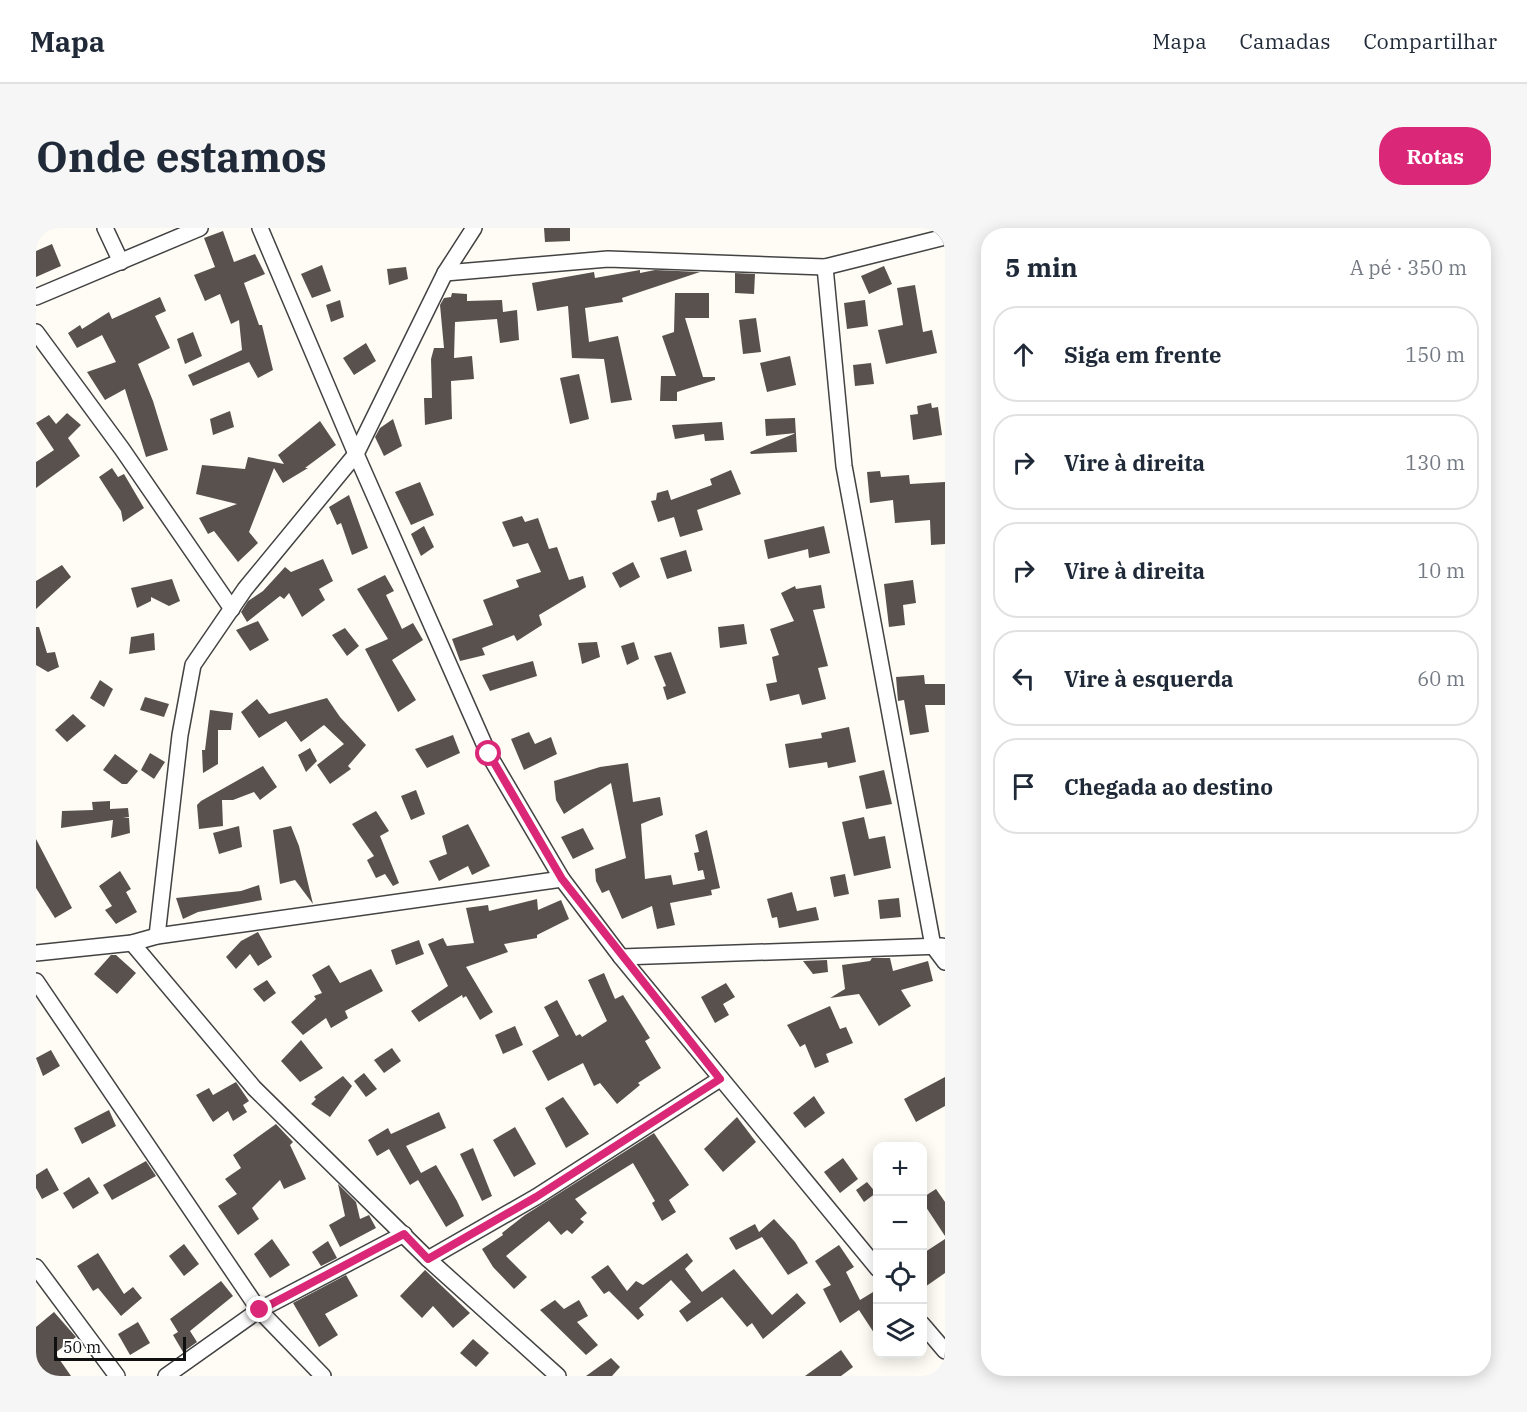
<!DOCTYPE html>
<html lang="pt">
<head>
<meta charset="utf-8">
<style>
	body { margin:0; font-family:"IBM Plex Serif",serif; background:#f6f6f7; color:#1f2937 }
	.controls { position:absolute; right:18px; bottom:18px; display:grid; overflow:hidden; border-radius:12px; box-shadow:0 3px 15px #0003 }
	.controls button { width:54px; height:54px; display:grid; place-items:center; padding:0; border:0; border-bottom:2px solid #e0e1e3; background:#fff; color:#1f2937; font:30px sans-serif }
	.scale { position:absolute; left:18px; bottom:15px; width:132px; box-sizing:border-box; padding-left:6px; border:3px solid #101010; border-top:0; font-size:16px; line-height:21px; white-space:nowrap; color:#101010; -webkit-text-stroke:4px #fff; paint-order:stroke }
	.stop { position:absolute; width:18px; height:18px; margin:-14px; border:4px solid #db2777; border-radius:50%; background:#fff }
	.stop.end { background:#db2777; border-color:#fff; box-shadow:0 2px 6px #0008 }
	.list { margin:0; padding:0; list-style:none }
	h2 { display:flex; justify-content:space-between; align-items:center; height:78px; margin:0; padding:0 24px; font-size:26px }
	h2 small { font-size:20px; font-weight:400; color:#747a83 }
	.list li { display:grid; grid-template-columns:39px 1fr auto; gap:18px; align-items:center; box-sizing:border-box; height:96px; margin:0 12px 12px; padding:0 12px; border:2px solid #e0e1e3; border-radius:24px }
	.list b { display:block; font-size:22px; white-space:nowrap }
	.list em { font-size:20px; font-style:normal; color:#747a83 }
	.icon { flex:none; width:33px; height:33px; fill:none; stroke:currentColor; stroke-width:2; stroke-linecap:round; stroke-linejoin:round }
	.map { position:relative; flex:none; width:909px; height:1148px; overflow:hidden; border-radius:24px }
	header { display:flex; align-items:center; gap:36px; box-sizing:border-box; height:84px; padding:0 30px; background:#fff; border-bottom:2px solid #e0e1e3 }
	header strong { font-size:28px }
	nav { display:flex; gap:33px; margin-inline-start:auto; font-size:21px }
	.intro { display:flex; align-items:center; justify-content:space-between; box-sizing:border-box; height:144px; padding:0 36px }
	h1 { margin:0; font-size:42px }
	.button { padding:15px 27px; border-radius:24px; background:#db2777; color:#fff; font-size:21px; font-weight:700 }
	main { display:flex; gap:36px; padding:0 36px }
	aside { flex:1; background:#fff; border-radius:24px; box-shadow:0 3px 15px #0003 }
	.map>svg:first-child { display:block }
</style>
</head>
<body>
<header>
<strong>Mapa</strong>
<nav><a>Mapa</a><a>Camadas</a><a>Compartilhar</a></nav>
</header>
<div class="intro"><h1>Onde estamos</h1><a class="button">Rotas</a></div>
<main>
<div class="map">
<svg width="909" height="1148" viewBox="0 0 909 1148">
	<rect width="100%" height="100%" fill="#fefcf5"/>
	<g fill="#59514d">
		<path d="M 508,0 L 534,0 L 534,13 L 509,14 Z"/>
		<path d="M 187,3 L 198,34 L 219,26 L 229,46 L 208,55 L 223,97 L 226,97 L 237,142 L 222,150 L 213,134 L 157,158 L 152,147 L 206,122 L 203,92 L 195,96 L 184,66 L 169,73 L 158,47 L 179,39 L 168,10 Z"/>
		<path d="M 16,16 L 25,38 L 0,49 L 0,23 Z"/>
		<path d="M 286,37 L 295,63 L 276,70 L 265,46 Z"/>
		<path d="M 848,38 L 856,56 L 833,66 L 825,48 Z"/>
		<path d="M 370,39 L 372,51 L 353,57 L 351,41 Z"/>
		<path d="M 604,42 L 604,45 L 619,42 L 664,44 L 586,70 L 587,74 L 549,80 L 553,114 L 582,108 L 596,172 L 575,175 L 568,131 L 536,130 L 532,78 L 501,83 L 496,55 L 558,44 L 559,50 Z"/>
		<path d="M 699,45 L 719,46 L 718,66 L 699,65 Z"/>
		<path d="M 879,57 L 887,104 L 896,102 L 901,125 L 850,136 L 842,102 L 867,97 L 861,60 Z"/>
		<path d="M 416,65 L 431,66 L 431,73 L 466,72 L 467,84 L 481,82 L 483,112 L 464,115 L 461,91 L 419,94 L 418,130 L 436,128 L 438,151 L 415,153 L 416,191 L 389,197 L 388,170 L 396,170 L 395,131 L 398,120 L 408,120 L 404,77 L 408,70 L 415,69 Z"/>
		<path d="M 639,65 L 673,65 L 673,90 L 649,90 L 667,149 L 679,149 L 679,152 L 641,164 L 641,173 L 624,173 L 625,148 L 640,148 L 626,108 L 638,104 Z"/>
		<path d="M 124,69 L 130,83 L 119,88 L 134,120 L 102,136 L 117,173 L 132,222 L 110,229 L 89,161 L 69,172 L 51,144 L 80,134 L 66,107 L 41,120 L 32,105 L 44,97 L 46,101 L 73,84 L 76,91 Z"/>
		<path d="M 304,72 L 308,89 L 295,94 L 290,77 Z"/>
		<path d="M 829,72 L 832,98 L 811,101 L 808,75 Z"/>
		<path d="M 720,90 L 725,124 L 707,126 L 703,92 Z"/>
		<path d="M 157,104 L 166,128 L 149,136 L 141,111 Z"/>
		<path d="M 330,115 L 340,133 L 318,147 L 307,130 Z"/>
		<path d="M 754,128 L 760,157 L 731,164 L 724,135 Z"/>
		<path d="M 835,135 L 838,156 L 819,158 L 817,137 Z"/>
		<path d="M 543,146 L 553,191 L 534,196 L 524,150 Z"/>
		<path d="M 895,175 L 896,180 L 902,179 L 906,207 L 877,212 L 874,187 L 882,186 L 881,178 Z"/>
		<path d="M 194,183 L 198,199 L 177,207 L 174,191 Z"/>
		<path d="M 31,185 L 45,197 L 32,210 L 44,228 L 0,260 L 0,234 L 18,222 L 0,195 L 13,187 L 20,196 Z"/>
		<path d="M 759,190 L 761,224 L 715,226 L 714,224 L 760,205 L 730,208 L 729,191 Z"/>
		<path d="M 357,191 L 366,218 L 348,228 L 339,209 L 344,200 Z"/>
		<path d="M 284,193 L 300,217 L 269,240 L 272,240 L 247,255 L 238,240 L 213,304 L 222,315 L 202,334 L 178,303 L 172,306 L 163,290 L 201,276 L 160,266 L 166,237 L 209,241 L 212,229 L 248,236 L 242,227 Z"/>
		<path d="M 686,194 L 688,212 L 669,213 L 668,206 L 639,211 L 636,197 Z"/>
		<path d="M 76,240 L 82,249 L 88,246 L 108,280 L 87,294 L 85,283 L 63,249 Z"/>
		<path d="M 695,242 L 705,266 L 661,282 L 667,302 L 644,309 L 638,289 L 622,294 L 615,273 L 620,272 L 621,265 L 632,262 L 635,272 L 676,257 L 674,251 Z"/>
		<path d="M 844,243 L 845,249 L 873,247 L 874,256 L 909,254 L 909,316 L 895,317 L 894,292 L 859,295 L 857,272 L 834,275 L 831,244 Z"/>
		<path d="M 384,254 L 398,287 L 375,297 L 359,264 Z"/>
		<path d="M 313,267 L 332,320 L 316,327 L 305,295 L 301,297 L 293,279 Z"/>
		<path d="M 486,288 L 489,294 L 502,290 L 513,321 L 521,319 L 533,352 L 547,348 L 550,359 L 503,387 L 506,397 L 481,413 L 478,407 L 446,420 L 449,427 L 424,433 L 416,411 L 457,397 L 447,372 L 483,359 L 480,352 L 505,344 L 492,315 L 477,319 L 466,294 Z"/>
		<path d="M 388,298 L 398,319 L 385,328 L 375,306 Z"/>
		<path d="M 788,298 L 794,325 L 773,330 L 772,321 L 732,331 L 728,312 Z"/>
		<path d="M 650,322 L 656,343 L 631,351 L 624,330 Z"/>
		<path d="M 287,331 L 297,353 L 283,361 L 289,372 L 266,389 L 253,365 L 248,371 L 244,368 L 211,394 L 205,384 L 212,373 L 227,363 L 249,339 L 255,344 Z"/>
		<path d="M 597,334 L 604,349 L 584,360 L 576,345 Z"/>
		<path d="M 26,337 L 35,349 L 0,381 L 0,353 Z"/>
		<path d="M 349,347 L 358,363 L 350,367 L 366,401 L 377,395 L 387,412 L 356,432 L 380,472 L 362,484 L 329,421 L 352,411 L 321,361 Z"/>
		<path d="M 136,351 L 144,373 L 133,378 L 115,369 L 115,373 L 101,380 L 95,360 Z"/>
		<path d="M 877,352 L 880,375 L 867,377 L 869,397 L 853,399 L 848,356 Z"/>
		<path d="M 785,357 L 789,380 L 777,382 L 792,438 L 782,440 L 790,471 L 766,477 L 763,466 L 734,473 L 730,456 L 741,454 L 736,429 L 743,427 L 734,401 L 758,393 L 745,365 L 759,358 L 760,361 Z"/>
		<path d="M 222,393 L 233,412 L 214,423 L 200,402 Z"/>
		<path d="M 708,396 L 711,416 L 684,420 L 682,399 Z"/>
		<path d="M 0,399 L 3,399 L 11,425 L 19,424 L 23,439 L 12,444 L 0,437 Z"/>
		<path d="M 309,400 L 323,418 L 311,428 L 296,407 Z"/>
		<path d="M 118,405 L 119,422 L 93,426 L 95,409 Z"/>
		<path d="M 561,414 L 564,429 L 546,436 L 542,415 Z"/>
		<path d="M 598,414 L 603,431 L 591,437 L 585,418 Z"/>
		<path d="M 635,424 L 650,465 L 631,472 L 627,459 L 630,458 L 618,428 Z"/>
		<path d="M 497,433 L 501,448 L 454,463 L 446,447 Z"/>
		<path d="M 888,447 L 889,456 L 909,456 L 909,477 L 889,477 L 893,504 L 874,507 L 868,472 L 862,473 L 860,449 Z"/>
		<path d="M 64,452 L 77,461 L 68,479 L 54,470 Z"/>
		<path d="M 109,469 L 133,476 L 128,489 L 104,482 Z"/>
		<path d="M 291,470 L 304,489 L 330,517 L 312,538 L 315,541 L 294,556 L 281,537 L 308,516 L 288,497 L 265,514 L 250,493 L 223,510 L 205,484 L 221,471 L 233,486 Z"/>
		<path d="M 174,482 L 197,485 L 195,502 L 182,502 L 182,536 L 167,545 L 166,522 L 169,522 Z"/>
		<path d="M 37,486 L 50,498 L 31,514 L 19,502 Z"/>
		<path d="M 813,499 L 820,534 L 792,540 L 791,534 L 753,540 L 749,516 L 786,510 L 785,505 Z"/>
		<path d="M 493,504 L 499,516 L 515,509 L 521,526 L 488,542 L 475,511 Z"/>
		<path d="M 417,507 L 424,525 L 391,540 L 379,521 Z"/>
		<path d="M 274,520 L 281,533 L 270,544 L 262,527 Z"/>
		<path d="M 114,525 L 129,534 L 118,551 L 105,542 Z"/>
		<path d="M 79,526 L 102,543 L 91,556 L 86,556 L 67,542 Z"/>
		<path d="M 592,535 L 597,574 L 624,569 L 627,587 L 605,596 L 609,651 L 635,647 L 637,657 L 669,651 L 667,642 L 662,643 L 658,625 L 663,624 L 659,607 L 671,602 L 684,660 L 675,662 L 676,667 L 634,675 L 639,697 L 621,701 L 616,678 L 586,691 L 573,662 L 566,665 L 560,653 L 559,641 L 590,630 L 575,555 L 528,586 L 520,572 L 518,553 L 564,539 Z"/>
		<path d="M 227,538 L 241,559 L 224,572 L 218,564 L 197,572 L 186,572 L 187,598 L 163,601 L 161,577 L 165,573 Z"/>
		<path d="M 848,542 L 856,576 L 830,581 L 823,548 Z"/>
		<path d="M 380,562 L 389,586 L 375,592 L 365,568 Z"/>
		<path d="M 74,573 L 74,581 L 92,580 L 93,589 L 87,590 L 93,590 L 94,605 L 75,610 L 77,592 L 25,600 L 26,583 L 57,582 L 56,574 Z"/>
		<path d="M 340,583 L 353,603 L 344,608 L 363,655 L 357,658 L 349,646 L 340,650 L 331,632 L 338,628 L 316,596 Z"/>
		<path d="M 828,589 L 833,611 L 849,608 L 855,640 L 818,648 L 806,594 Z"/>
		<path d="M 432,596 L 454,638 L 436,647 L 432,638 L 403,653 L 393,633 L 411,626 L 406,608 Z"/>
		<path d="M 203,598 L 206,619 L 183,626 L 177,605 Z"/>
		<path d="M 255,598 L 263,618 L 277,676 L 259,652 L 244,656 L 237,602 Z"/>
		<path d="M 547,600 L 558,621 L 537,631 L 525,609 Z"/>
		<path d="M 0,611 L 36,680 L 19,690 L 0,660 Z"/>
		<path d="M 84,643 L 95,661 L 90,664 L 101,684 L 80,696 L 69,682 L 76,678 L 63,658 Z"/>
		<path d="M 809,646 L 813,666 L 798,669 L 794,649 Z"/>
		<path d="M 223,657 L 226,672 L 162,684 L 147,691 L 140,670 L 205,663 Z"/>
		<path d="M 756,664 L 761,683 L 780,679 L 783,692 L 743,700 L 741,689 L 736,690 L 731,671 Z"/>
		<path d="M 863,670 L 865,689 L 844,691 L 842,672 Z"/>
		<path d="M 501,671 L 502,682 L 525,672 L 533,691 L 501,707 L 501,710 L 468,716 L 472,724 L 430,739 L 457,784 L 444,792 L 430,768 L 427,770 L 426,767 L 383,794 L 375,783 L 412,758 L 392,716 L 407,710 L 411,718 L 438,715 L 430,680 L 452,677 L 453,683 Z"/>
		<path d="M 222,704 L 236,729 L 222,738 L 214,726 L 200,741 L 190,729 L 205,713 Z"/>
		<path d="M 383,712 L 388,726 L 360,737 L 355,722 Z"/>
		<path d="M 75,727 L 80,727 L 100,745 L 81,766 L 58,746 Z"/>
		<path d="M 836,730 L 854,730 L 857,743 L 892,733 L 897,753 L 865,762 L 875,778 L 843,798 L 823,766 L 794,770 L 809,761 L 806,737 L 834,733 Z"/>
		<path d="M 791,732 L 792,744 L 777,746 L 767,733 Z"/>
		<path d="M 293,737 L 304,755 L 335,741 L 347,763 L 309,783 L 312,790 L 295,800 L 290,790 L 267,807 L 255,794 L 280,771 L 278,768 L 286,765 L 276,747 Z"/>
		<path d="M 568,745 L 579,771 L 587,767 L 614,810 L 609,813 L 625,840 L 602,855 L 604,857 L 581,876 L 564,855 L 558,858 L 547,835 L 512,853 L 496,823 L 523,808 L 508,779 L 521,772 L 540,808 L 544,806 L 546,809 L 571,793 L 552,752 Z"/>
		<path d="M 231,752 L 240,765 L 228,774 L 217,761 Z"/>
		<path d="M 690,755 L 699,769 L 687,776 L 693,787 L 679,795 L 665,769 Z"/>
		<path d="M 794,778 L 804,801 L 810,799 L 817,815 L 790,826 L 793,834 L 779,840 L 769,816 L 764,819 L 751,797 Z"/>
		<path d="M 479,798 L 487,817 L 467,826 L 459,807 Z"/>
		<path d="M 265,812 L 287,840 L 264,854 L 245,833 Z"/>
		<path d="M 356,820 L 365,833 L 348,845 L 338,832 Z"/>
		<path d="M 15,822 L 24,838 L 7,848 L 0,830 Z"/>
		<path d="M 328,845 L 341,861 L 330,869 L 318,853 Z"/>
		<path d="M 307,848 L 316,858 L 294,889 L 275,876 L 280,871 L 278,869 Z"/>
		<path d="M 909,849 L 909,878 L 880,894 L 868,871 Z"/>
		<path d="M 200,854 L 213,873 L 207,877 L 211,884 L 197,893 L 192,883 L 177,894 L 160,867 L 173,860 L 177,867 Z"/>
		<path d="M 778,868 L 789,885 L 769,900 L 757,885 Z"/>
		<path d="M 527,869 L 553,906 L 530,920 L 509,880 Z"/>
		<path d="M 73,882 L 80,898 L 46,916 L 38,900 Z"/>
		<path d="M 403,884 L 410,900 L 370,918 L 385,945 L 400,937 L 421,973 L 428,988 L 410,999 L 382,952 L 374,957 L 353,921 L 341,928 L 332,912 L 352,900 L 355,906 Z"/>
		<path d="M 701,889 L 720,914 L 687,944 L 668,921 Z"/>
		<path d="M 240,896 L 257,914 L 254,917 L 270,951 L 248,961 L 244,952 L 216,980 L 223,991 L 202,1007 L 182,978 L 201,966 L 189,951 L 205,940 L 197,927 Z"/>
		<path d="M 479,899 L 500,936 L 478,949 L 457,912 Z"/>
		<path d="M 618,905 L 653,957 L 633,972 L 640,984 L 626,993 L 616,975 L 619,973 L 597,935 L 539,971 L 551,985 L 544,991 L 548,994 L 536,1006 L 531,1002 L 525,1007 L 513,993 L 470,1028 L 491,1049 L 478,1061 L 457,1039 L 446,1021 L 467,1007 L 466,1005 L 489,987 Z"/>
		<path d="M 437,920 L 456,968 L 446,973 L 424,926 Z"/>
		<path d="M 807,930 L 822,951 L 804,965 L 788,944 Z"/>
		<path d="M 110,933 L 120,948 L 76,972 L 67,957 Z"/>
		<path d="M 11,940 L 23,962 L 6,971 L 0,960 L 0,947 Z"/>
		<path d="M 53,949 L 63,965 L 37,981 L 27,965 Z"/>
		<path d="M 831,954 L 840,965 L 828,974 L 820,962 Z"/>
		<path d="M 302,956 L 320,974 L 324,991 L 333,987 L 340,1000 L 304,1019 L 293,997 L 309,988 Z"/>
		<path d="M 900,961 L 909,974 L 909,1008 L 886,973 L 886,970 Z"/>
		<path d="M 738,991 L 759,1014 L 772,1035 L 752,1047 L 726,1009 L 700,1022 L 693,1010 L 719,996 L 723,1004 Z"/>
		<path d="M 236,1011 L 254,1037 L 234,1050 L 218,1026 Z"/>
		<path d="M 909,1011 L 909,1045 L 886,1061 L 886,1026 Z"/>
		<path d="M 292,1013 L 301,1030 L 285,1038 L 276,1024 Z"/>
		<path d="M 148,1016 L 163,1036 L 148,1048 L 133,1028 Z"/>
		<path d="M 803,1017 L 818,1039 L 810,1044 L 824,1072 L 842,1061 L 842,1111 L 823,1082 L 804,1095 L 787,1061 L 795,1057 L 779,1033 Z"/>
		<path d="M 62,1025 L 88,1066 L 97,1059 L 106,1070 L 85,1088 L 62,1060 L 57,1063 L 41,1038 Z"/>
		<path d="M 651,1025 L 657,1033 L 649,1041 L 666,1064 L 698,1041 L 736,1087 L 761,1065 L 770,1075 L 727,1111 L 716,1095 L 711,1099 L 686,1069 L 651,1094 L 643,1083 L 655,1074 L 635,1052 L 603,1080 L 608,1087 L 602,1092 L 573,1063 L 568,1066 L 555,1049 L 572,1037 L 591,1063 L 600,1053 L 607,1057 Z"/>
		<path d="M 389,1042 L 434,1085 L 417,1100 L 397,1078 L 386,1090 L 364,1068 Z"/>
		<path d="M 310,1047 L 322,1068 L 289,1086 L 302,1107 L 283,1119 L 257,1075 Z"/>
		<path d="M 185,1053 L 197,1068 L 154,1103 L 161,1114 L 147,1124 L 137,1107 L 142,1104 L 134,1091 Z"/>
		<path d="M 519,1072 L 528,1081 L 543,1072 L 552,1088 L 541,1094 L 562,1117 L 550,1127 L 504,1082 Z"/>
		<path d="M 18,1084 L 40,1109 L 19,1125 L 35,1148 L 10,1148 L 0,1135 L 0,1099 Z"/>
		<path d="M 102,1094 L 114,1115 L 94,1127 L 82,1106 Z"/>
		<path d="M 437,1111 L 453,1125 L 440,1139 L 424,1125 Z"/>
		<path d="M 805,1122 L 817,1139 L 805,1148 L 769,1148 Z"/>
		<path d="M 575,1130 L 584,1139 L 576,1148 L 550,1148 Z"/>
	</g>
	<g fill="none" stroke-linecap="round" stroke-linejoin="round">
		<defs>
			<g id="minor">
				<path d="M 69,0 L 85,34"/>
				<path d="M 224,0 L 320,226 L 453,527 L 526,651 L 585,729 L 842,1041"/>
				<path d="M 789,39 L 808,238 L 897,718 L 909,734"/>
				<path d="M 409,45 L 572,31 L 789,39 L 909,9"/>
				<path d="M 0,69 L 164,0"/>
				<path d="M 0,104 L 86,221 L 196,381"/>
				<path d="M 121,708 L 144,507 L 157,437 L 209,361 L 320,226 L 409,45 L 438,0"/>
				<path d="M 96,715 L 218,860 L 392,1031 L 522,1148"/>
				<path d="M 0,725 L 96,715 L 121,708 L 526,651"/>
				<path d="M 585,729 L 906,718"/>
				<path d="M 0,753 L 223,1082 L 287,1148"/>
				<path d="M 392,1031 L 500,969 L 684,851"/>
				<path d="M 0,1039 L 81,1148"/>
				<path d="M 886,1096 L 909,1123"/>
				<path d="M 130,1148 L 223,1082 L 368,1006"/>
			</g>
		</defs>
		<use href="#minor" stroke="#434343" stroke-width="18"/>
		<use href="#minor" stroke="#fff" stroke-width="15"/>
	</g>
	<g fill="none" stroke-linecap="round" stroke-linejoin="round">
		<path stroke="#db2777" stroke-width="8" d="M 224,1082 L 368,1006 L 392,1031 L 500,969 L 684,851 L 526,651 L 453,526"/>
	</g>
</svg>
<div class="controls">
<button>+</button>
<button>−</button>
<button><svg class="icon" aria-label="locate" viewBox="0 0 24 24"><circle cx="12" cy="12" r="6"/><path d="M12 2v4M12 18v4M2 12h4M18 12h4"/></svg></button>
<button><svg class="icon" aria-label="layers" viewBox="0 0 24 24"><path d="M12 4l9 5-9 5-9-5zM3 14l9 5 9-5"/></svg></button>
</div>
<div class="scale">50 m</div>
<div class="stop" style="left:453px;top:526px"></div>
<div class="stop end" style="left:224px;top:1082px"></div>
</div>
<aside>
<h2>5 min<small>A pé · 350 m</small></h2>
<ul class="list">
<li><svg class="icon" aria-label="ahead" viewBox="0 0 24 24"><path d="M12 20V5M6 11l6-6 6 6"/></svg><div><b>Siga em frente</b></div><em>150 m</em></li>
<li><svg class="icon" aria-label="right" viewBox="0 0 24 24"><path d="M7 20v-9h11M14 6l5 5-5 5"/></svg><div><b>Vire à direita</b></div><em>130 m</em></li>
<li><svg class="icon" aria-label="right" viewBox="0 0 24 24"><path d="M7 20v-9h11M14 6l5 5-5 5"/></svg><div><b>Vire à direita</b></div><em>10 m</em></li>
<li><svg class="icon" aria-label="left" viewBox="0 0 24 24"><path d="M17 20v-9H6M10 6l-5 5 5 5"/></svg><div><b>Vire à esquerda</b></div><em>60 m</em></li>
<li><svg class="icon" aria-label="arrive" viewBox="0 0 24 24"><path d="M6 21V4h12l-3 4 3 4H6"/></svg><div><b>Chegada ao destino</b></div></li>
</ul>
</aside>
</main>
</body>
</html>
